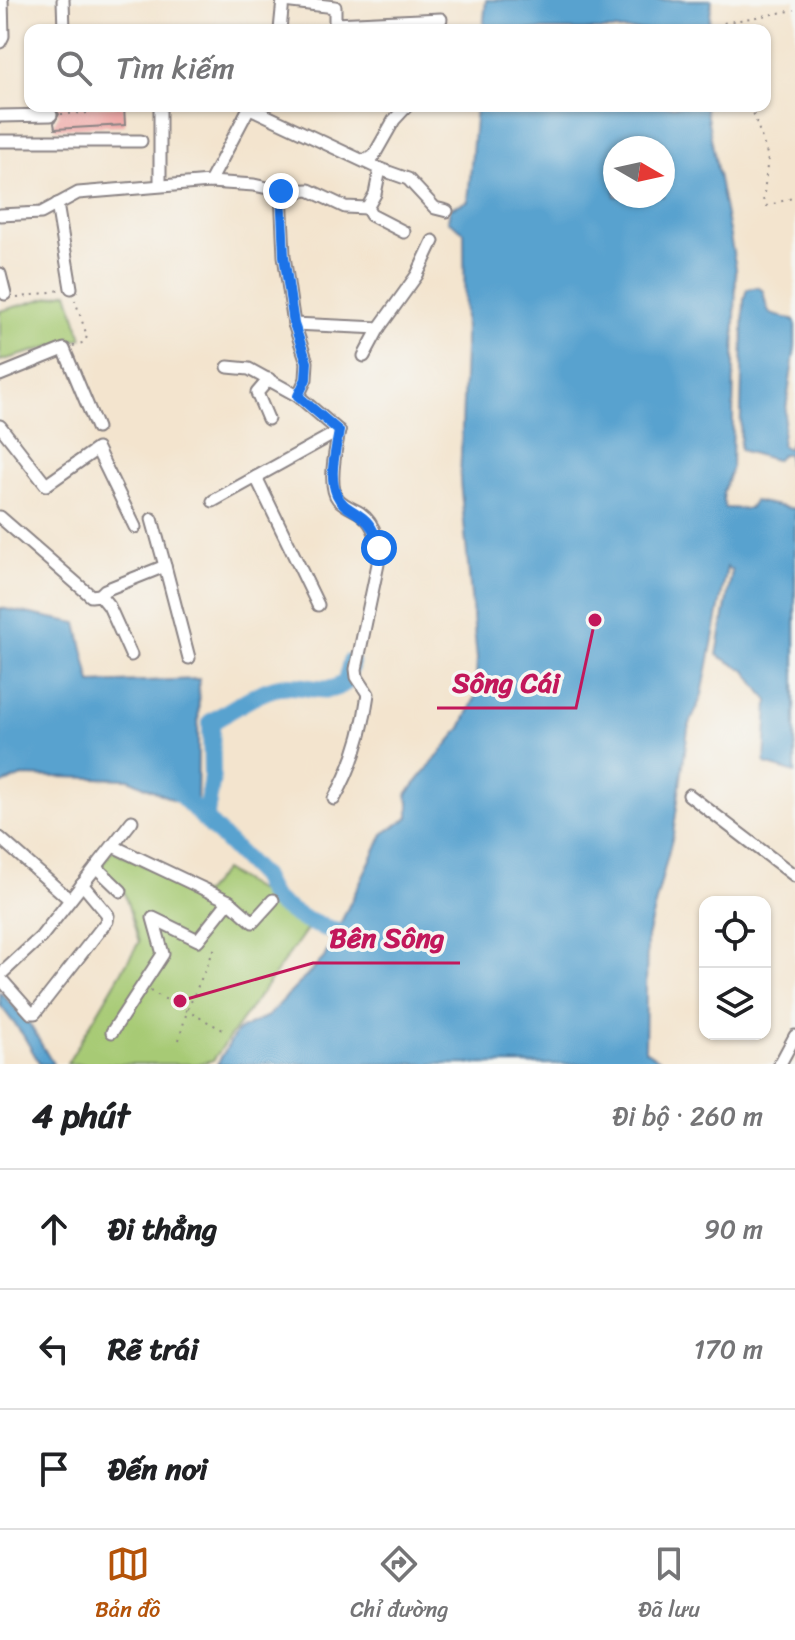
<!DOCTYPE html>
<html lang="vi">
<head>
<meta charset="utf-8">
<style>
	body { margin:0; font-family:Sriracha,sans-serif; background:#f2f2f2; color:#202124 }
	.controls { position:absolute; right:24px; bottom:24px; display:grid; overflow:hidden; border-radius:16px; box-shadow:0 2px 6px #0004 }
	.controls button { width:72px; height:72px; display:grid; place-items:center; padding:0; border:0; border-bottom:2px solid #e0e0e0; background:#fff; color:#202124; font:40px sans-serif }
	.compass { position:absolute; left:603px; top:136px; width:72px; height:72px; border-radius:50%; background:#fff; box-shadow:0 2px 6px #0004; rotate:99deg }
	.stop { position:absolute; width:24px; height:24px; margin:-18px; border:6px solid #1a73e8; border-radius:50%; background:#fff }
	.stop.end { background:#1a73e8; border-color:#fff; box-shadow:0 2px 8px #0008 }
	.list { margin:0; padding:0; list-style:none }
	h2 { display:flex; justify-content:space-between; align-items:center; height:104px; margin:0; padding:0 32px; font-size:34px }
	h2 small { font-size:26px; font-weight:400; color:#757577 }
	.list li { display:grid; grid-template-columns:52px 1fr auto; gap:24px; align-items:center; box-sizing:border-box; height:120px; padding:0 32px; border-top:2px solid #e0e0e0 }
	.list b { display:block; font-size:30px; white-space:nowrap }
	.list em { font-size:26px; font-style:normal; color:#757577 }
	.icon { flex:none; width:44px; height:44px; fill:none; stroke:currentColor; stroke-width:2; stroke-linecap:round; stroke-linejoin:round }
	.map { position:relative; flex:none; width:795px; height:1064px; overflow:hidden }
	.search { position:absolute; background:#fff; box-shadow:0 2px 6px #0004; left:24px; right:24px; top:24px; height:88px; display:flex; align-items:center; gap:20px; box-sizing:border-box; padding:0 28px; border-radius:16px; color:#757577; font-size:30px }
	.sheet { height:464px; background:#fff }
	nav { display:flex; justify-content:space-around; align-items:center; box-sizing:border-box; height:112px; border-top:2px solid #e0e0e0; background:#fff; font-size:22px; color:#757577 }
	nav a { display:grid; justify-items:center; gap:4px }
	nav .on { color:#b45309 }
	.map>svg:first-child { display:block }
</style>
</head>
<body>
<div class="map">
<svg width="795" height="1064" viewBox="0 0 795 1064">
	<rect width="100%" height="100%" fill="#f6f6f2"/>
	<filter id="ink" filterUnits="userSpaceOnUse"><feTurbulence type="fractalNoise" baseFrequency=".0125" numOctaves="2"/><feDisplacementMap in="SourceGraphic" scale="16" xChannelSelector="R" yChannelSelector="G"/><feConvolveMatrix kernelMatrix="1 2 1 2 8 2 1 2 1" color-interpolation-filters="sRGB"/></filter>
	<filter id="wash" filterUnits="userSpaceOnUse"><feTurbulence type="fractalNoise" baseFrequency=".006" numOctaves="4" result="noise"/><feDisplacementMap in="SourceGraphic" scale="32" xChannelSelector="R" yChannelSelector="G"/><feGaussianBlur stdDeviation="1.8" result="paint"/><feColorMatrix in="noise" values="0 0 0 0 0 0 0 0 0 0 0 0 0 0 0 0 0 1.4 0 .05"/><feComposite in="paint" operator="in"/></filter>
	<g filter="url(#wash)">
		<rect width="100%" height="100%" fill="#f3e4ce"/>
		<g fill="#a7ca74" stroke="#647658" stroke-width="2">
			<path d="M 68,292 L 82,338 L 0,361 L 0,311 Z"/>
			<path d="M 112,850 L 203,894 L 224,870 L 273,900 L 308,928 L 213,1060 L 197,1064 L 67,1064 L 139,942 L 124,892 L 100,867 Z"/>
		</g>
		<g fill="#58a2cf" stroke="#3d6285" stroke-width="2" fill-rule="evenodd">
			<path d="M 486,0 L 712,0 L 708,30 L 483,30 Z"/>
			<path d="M 476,106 L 705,106 L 736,268 L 732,467 L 723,492 L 725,508 L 749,509 L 754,501 L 795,509 L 795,773 L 765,764 L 768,701 L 746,671 L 717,655 L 732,571 L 727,567 L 702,695 L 688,729 L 673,835 L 647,937 L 645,1050 L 666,1064 L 217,1064 L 237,1031 L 268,1016 L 324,958 L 383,834 L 409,817 L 409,802 L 406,795 L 461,728 L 475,698 L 477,659 L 460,481 L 465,349 L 464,232 L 448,221 L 450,208 L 468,201 ZM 615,148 L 663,148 L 663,196 L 615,196 Z"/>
			<path d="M 758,287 L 763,291 C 769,316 766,315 793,319 L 795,323 L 795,346 L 781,445 L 788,449 L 795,429 L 795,467 L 788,464 L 788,454 L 782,454 L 775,460 L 740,450 L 744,299 L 747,289 Z"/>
			<path d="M 0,608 L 77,623 L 91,683 L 199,679 L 197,811 L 129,779 L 22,776 L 0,785 Z"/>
			<path d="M 0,992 L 29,1023 L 53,1064 L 40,1064 L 23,1035 L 0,1005 Z"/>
		</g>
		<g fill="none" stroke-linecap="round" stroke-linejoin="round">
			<g stroke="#58a2cf" stroke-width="18">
				<path d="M 180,794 L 261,876 L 273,900 L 305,920 L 360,941"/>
				<path d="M 205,820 L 212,777 L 211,722 C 234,709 264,685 291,686 C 312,686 328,696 346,682 L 351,662"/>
			</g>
		</g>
		<g id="blocks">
			<path fill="#ed9a98" d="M 53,106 L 124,106 L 125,125 L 55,129 L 54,123 L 59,114 Z"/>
		</g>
	</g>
	<g filter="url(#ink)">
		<use href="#blocks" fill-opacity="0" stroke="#8a8384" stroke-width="2"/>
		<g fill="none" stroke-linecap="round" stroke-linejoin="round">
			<defs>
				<g id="minor">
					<path d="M 63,0 L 64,30"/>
					<path d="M 283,1 L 335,7 L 335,24 L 441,19"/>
					<path d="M 280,30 L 283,0"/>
					<path d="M 0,42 L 3,36 L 2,0"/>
					<path d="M 250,108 L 380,169 L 408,179 L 435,208 L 447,211"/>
					<path d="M 0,116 L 51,115"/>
					<path d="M 0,141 L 141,141"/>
					<path d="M 365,160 L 373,157 L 394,120 L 407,106"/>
					<path d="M 380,169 L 375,194 L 367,208 L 371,215 L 404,232"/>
					<path d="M 210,182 L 254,185 L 281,191 L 309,190 L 345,207 L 367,208"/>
					<path d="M 160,185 L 160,106"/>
					<path d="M 57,204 L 71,288"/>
					<path d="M 0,215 L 41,213 L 78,193 L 210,182 L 250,106"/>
					<path d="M 0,274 L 5,294"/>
					<path d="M 294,324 L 379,328"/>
					<path d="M 364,356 L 379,328 L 417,275 L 433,241"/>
					<path d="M 228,367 L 249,369 L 298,396 L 306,379 L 307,362 L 294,324 L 284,256 L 281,191"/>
					<path d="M 0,375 L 64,349 L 97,428"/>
					<path d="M 298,396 L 339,431"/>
					<path d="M 268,419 L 257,393 L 269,379"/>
					<path d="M 0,426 L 46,485 L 97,449 L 135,527"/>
					<path d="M 213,501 L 256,477"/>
					<path d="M 0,517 L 91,596 L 100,595 L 109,606 L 131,655"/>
					<path d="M 152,519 L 165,566"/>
					<path d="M 100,595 L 105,590 L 165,566 L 189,658"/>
					<path d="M 318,605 L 256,477 L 339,431"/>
					<path d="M 689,795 L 795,876"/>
					<path d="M 334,799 C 353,766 363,732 368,694 L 357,677 L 356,669 L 378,564 C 379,545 377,525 360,513 C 353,509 343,505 338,499 C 327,486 336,447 339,431"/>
					<path d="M 0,838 L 69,899"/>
					<path d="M 113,846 L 229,901"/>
					<path d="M 121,891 L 96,867 L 132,821"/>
					<path d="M 0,975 L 41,937 L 96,867"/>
					<path d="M 0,978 L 31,1013 L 35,1013 L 107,921 L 108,915 L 82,884"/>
					<path d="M 112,1032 L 163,954 L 153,918 L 198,940 L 229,901 L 253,922 L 273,900"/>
					<path d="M 780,1064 L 795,1036"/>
				</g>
			</defs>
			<use href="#minor" stroke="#8a8384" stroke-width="15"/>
			<g stroke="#8a8384" stroke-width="2" stroke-dasharray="2 6" stroke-linecap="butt">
				<path d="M 721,30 L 723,23 L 795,10"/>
				<path d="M 751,106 L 768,157 L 763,203 L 767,206 L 795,197"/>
				<path d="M 61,114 L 89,113"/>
				<path d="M 17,298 L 61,290"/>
				<path d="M 73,346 L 85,342 L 87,336 L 75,300"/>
				<path d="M 150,991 L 223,1030"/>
				<path d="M 179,1040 L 187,1011 L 216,945"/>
			</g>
			<use href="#minor" stroke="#fff" stroke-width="11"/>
		</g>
	</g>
	<g fill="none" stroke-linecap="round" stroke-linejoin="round" filter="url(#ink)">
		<path stroke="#1a73e8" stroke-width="10" d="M 281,191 L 284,256 L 294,324 L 307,362 L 306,379 L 298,396 L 339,431 C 336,450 328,476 337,495 C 346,516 371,508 379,548"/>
	</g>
	<path fill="none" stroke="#c2185b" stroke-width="3" d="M595 620L576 708H437M180 1001L313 963H460"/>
	<g fill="#c2185b" stroke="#f6f6f2" stroke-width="3">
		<circle cx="595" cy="620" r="8"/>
		<circle cx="180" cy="1001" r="8"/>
	</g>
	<g font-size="28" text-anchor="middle" font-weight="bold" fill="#c2185b" stroke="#f6f6f2" stroke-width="7" stroke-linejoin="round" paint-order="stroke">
		<text x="506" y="692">Sông Cái</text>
		<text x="387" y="947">Bên Sông</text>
	</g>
</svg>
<div class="controls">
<button><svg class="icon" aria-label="locate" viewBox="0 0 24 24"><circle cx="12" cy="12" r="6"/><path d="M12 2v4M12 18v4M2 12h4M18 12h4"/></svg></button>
<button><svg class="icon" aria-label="layers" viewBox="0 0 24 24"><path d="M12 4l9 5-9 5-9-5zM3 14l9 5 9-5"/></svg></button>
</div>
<svg class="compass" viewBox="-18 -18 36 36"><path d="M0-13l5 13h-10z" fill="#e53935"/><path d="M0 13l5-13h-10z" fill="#757577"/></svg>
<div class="stop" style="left:379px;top:548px"></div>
<div class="stop end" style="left:281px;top:191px"></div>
<div class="search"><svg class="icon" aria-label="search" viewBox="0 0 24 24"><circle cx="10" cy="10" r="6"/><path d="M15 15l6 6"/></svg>Tìm kiếm</div>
</div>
<section class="sheet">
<h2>4 phút<small>Đi bộ · 260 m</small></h2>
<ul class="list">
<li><svg class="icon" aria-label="ahead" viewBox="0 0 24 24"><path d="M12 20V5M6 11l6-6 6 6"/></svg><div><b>Đi thẳng</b></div><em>90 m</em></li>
<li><svg class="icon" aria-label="left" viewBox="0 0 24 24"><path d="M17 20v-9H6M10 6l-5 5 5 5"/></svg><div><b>Rẽ trái</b></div><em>170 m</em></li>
<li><svg class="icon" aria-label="arrive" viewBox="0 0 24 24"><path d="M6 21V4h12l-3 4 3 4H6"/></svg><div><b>Đến nơi</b></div></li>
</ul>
</section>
<nav>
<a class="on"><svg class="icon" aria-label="map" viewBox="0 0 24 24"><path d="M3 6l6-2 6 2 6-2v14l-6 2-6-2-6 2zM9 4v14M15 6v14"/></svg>Bản đồ</a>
<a><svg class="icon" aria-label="directions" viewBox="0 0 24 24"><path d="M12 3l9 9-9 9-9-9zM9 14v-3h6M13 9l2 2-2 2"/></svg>Chỉ đường</a>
<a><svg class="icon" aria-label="saved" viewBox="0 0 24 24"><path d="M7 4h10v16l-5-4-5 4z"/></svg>Đã lưu</a>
</nav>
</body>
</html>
